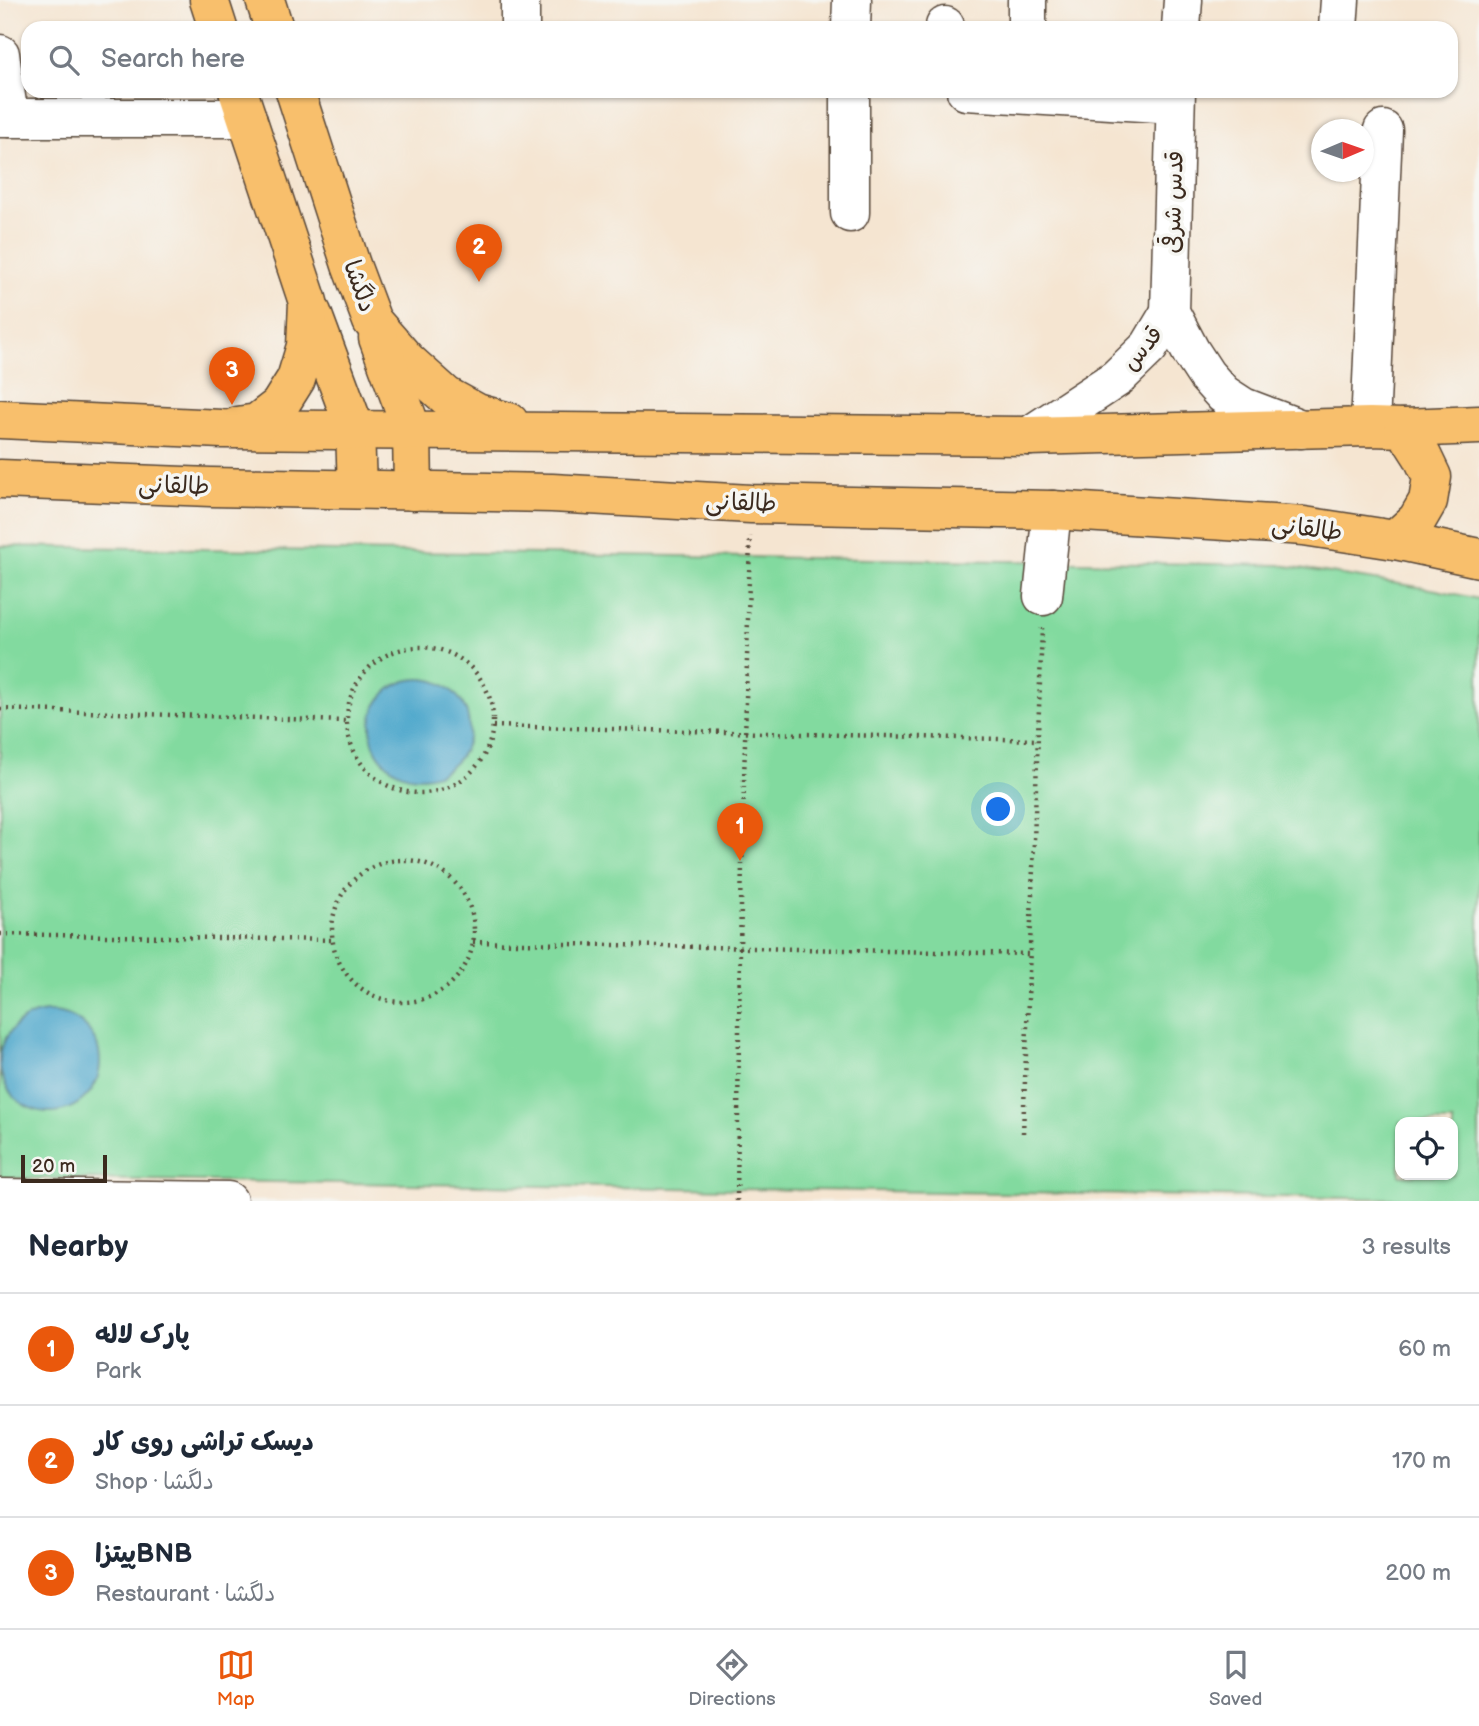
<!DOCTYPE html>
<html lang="en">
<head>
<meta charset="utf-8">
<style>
	body { margin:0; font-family:"Balsamiq Sans","Playpen Sans Arabic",sans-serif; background:#f2f2f3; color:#1f2937 }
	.controls { position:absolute; right:21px; bottom:21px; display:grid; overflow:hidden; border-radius:14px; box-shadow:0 2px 5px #0004 }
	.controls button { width:63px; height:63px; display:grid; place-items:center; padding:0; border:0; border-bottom:2px solid #e0e1e3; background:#fff; color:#1f2937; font:35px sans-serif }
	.compass { position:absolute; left:1311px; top:119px; width:63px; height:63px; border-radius:50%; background:#fff; box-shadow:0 2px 5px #0004; rotate:88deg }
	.scale { position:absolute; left:21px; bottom:18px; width:86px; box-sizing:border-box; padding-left:7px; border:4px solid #3b2a1e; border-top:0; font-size:19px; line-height:24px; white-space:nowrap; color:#3b2a1e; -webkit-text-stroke:5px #f6f6f2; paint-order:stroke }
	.you { position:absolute; left:999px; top:810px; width:24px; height:24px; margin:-18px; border:5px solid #fff; border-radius:50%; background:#1a73e8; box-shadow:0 0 0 10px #1a73e833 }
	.badge { display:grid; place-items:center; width:46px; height:46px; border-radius:50%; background:#ea580c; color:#fff; font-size:23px; font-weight:700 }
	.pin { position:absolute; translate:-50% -58px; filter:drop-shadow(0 2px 4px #0008) }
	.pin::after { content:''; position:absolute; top:37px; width:24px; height:21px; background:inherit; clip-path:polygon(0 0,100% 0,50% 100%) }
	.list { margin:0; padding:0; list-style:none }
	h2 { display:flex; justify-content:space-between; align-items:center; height:91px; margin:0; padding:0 28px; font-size:30px }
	h2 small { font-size:23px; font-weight:400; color:#747a83 }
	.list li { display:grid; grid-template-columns:46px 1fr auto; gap:21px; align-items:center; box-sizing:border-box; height:112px; padding:0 28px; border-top:2px solid #e0e1e3 }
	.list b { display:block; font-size:26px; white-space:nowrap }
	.list p { margin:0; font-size:23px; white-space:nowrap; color:#747a83 }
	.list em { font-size:23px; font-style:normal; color:#747a83 }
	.icon { flex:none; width:38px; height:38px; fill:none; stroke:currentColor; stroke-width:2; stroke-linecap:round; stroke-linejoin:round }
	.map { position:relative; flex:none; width:1479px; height:1201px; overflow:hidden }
	.search { position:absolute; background:#fff; box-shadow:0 2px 5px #0004; left:21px; right:21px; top:21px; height:77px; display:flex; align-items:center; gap:18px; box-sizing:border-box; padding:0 24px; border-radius:21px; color:#747a83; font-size:26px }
	.sheet { height:427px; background:#fff }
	nav { display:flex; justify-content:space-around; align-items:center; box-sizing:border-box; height:98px; border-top:2px solid #e0e1e3; background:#fff; font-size:19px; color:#747a83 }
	nav a { display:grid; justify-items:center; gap:4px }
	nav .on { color:#ea580c }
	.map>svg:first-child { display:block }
</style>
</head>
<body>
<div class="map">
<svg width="1479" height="1201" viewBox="0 0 1479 1201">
	<rect width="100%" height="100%" fill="#f6f6f2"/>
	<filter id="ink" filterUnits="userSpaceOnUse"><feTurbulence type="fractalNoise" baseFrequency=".0143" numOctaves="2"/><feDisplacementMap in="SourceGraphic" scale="14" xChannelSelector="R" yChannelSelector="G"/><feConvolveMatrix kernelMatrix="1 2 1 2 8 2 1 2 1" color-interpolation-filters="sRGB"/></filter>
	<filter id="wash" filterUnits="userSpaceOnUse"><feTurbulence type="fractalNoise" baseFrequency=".00686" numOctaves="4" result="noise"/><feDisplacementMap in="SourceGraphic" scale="28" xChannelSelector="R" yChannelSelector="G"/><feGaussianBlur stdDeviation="1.57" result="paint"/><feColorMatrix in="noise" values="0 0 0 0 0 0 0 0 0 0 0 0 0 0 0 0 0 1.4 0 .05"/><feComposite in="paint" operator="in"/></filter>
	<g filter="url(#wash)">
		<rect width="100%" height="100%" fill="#f5e5d1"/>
		<path fill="#82da9f" stroke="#5e825e" stroke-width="2" fill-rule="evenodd" d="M 0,546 L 1280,565 L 1437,590 L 1479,599 L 1479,1200 L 0,1178 ZM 1400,1122 L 1453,1122 L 1453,1175 L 1400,1175 Z"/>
		<g fill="#4fa8cc" stroke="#456975" stroke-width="2">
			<circle cx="420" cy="728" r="49"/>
			<circle cx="50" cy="1062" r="50"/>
		</g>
	</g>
	<g filter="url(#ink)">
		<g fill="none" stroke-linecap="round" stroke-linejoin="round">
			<defs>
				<g id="minor">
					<path d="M 520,0 L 520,28"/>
					<path d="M 945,26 L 945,28"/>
					<path d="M 851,28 L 852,0"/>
					<path d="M 1027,28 L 1027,0"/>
					<path d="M 1181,28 L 1183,0"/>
					<path d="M 1338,28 L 1340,0"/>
					<path d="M 0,54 L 9,118"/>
					<path d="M 966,91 L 1175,104"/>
					<path d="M 1176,91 L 1170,312 L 1191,352 L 1206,375 L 1223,394 L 1243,407 L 1301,429"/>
					<path d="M 0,118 L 247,118"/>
					<path d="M 850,213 L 850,91"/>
					<path d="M 1370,427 L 1383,130"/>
					<path d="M 1029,436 L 1117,378 L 1149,347 L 1170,312"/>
					<path d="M 1043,596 L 1052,510"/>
					<path d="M 0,1198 L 228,1201"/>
				</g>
				<g id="major">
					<path d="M 209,0 L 218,28"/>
					<path d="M 265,0 L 274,28"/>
					<path d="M 295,91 L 351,265 L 372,321 L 407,361 L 446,396 L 477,413 L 509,422"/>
					<path d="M 312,313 L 355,429 L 357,489"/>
					<path d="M 378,338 L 412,430 L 413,491"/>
					<path d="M 0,419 L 222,429 L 1029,436 L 1370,427 L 1404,428 L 1479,425"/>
					<path d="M 238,426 L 257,423 L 279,406 L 296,379 L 306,346 L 308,302 L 238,91"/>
					<path d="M 0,479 L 211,487 L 552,493 L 751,504 L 1052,510 L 1304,526 L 1395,540 L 1479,558"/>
					<path d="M 1395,540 L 1417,520 L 1428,501 L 1432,477 L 1422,456 L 1404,428"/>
				</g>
			</defs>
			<use href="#minor" stroke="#574639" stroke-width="41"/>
			<use href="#major" stroke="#574639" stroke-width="41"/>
			<g stroke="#574639" stroke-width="4.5" stroke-dasharray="2 5" stroke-linecap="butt">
				<circle cx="420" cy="720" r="73"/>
				<path d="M 0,709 L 346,721"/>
				<path d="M 493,726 L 1038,740"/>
				<circle cx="403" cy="931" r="71"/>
				<path d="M 0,934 L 332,940"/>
				<path d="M 473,942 L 1031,954"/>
				<path d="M 1023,1133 L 1042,628"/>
				<path d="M 737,1201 L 740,947 L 750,536"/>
			</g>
			<use href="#minor" stroke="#fff" stroke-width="38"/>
			<use href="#major" stroke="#f8bf6c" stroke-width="38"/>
		</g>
	</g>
	<g text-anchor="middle" stroke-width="7" stroke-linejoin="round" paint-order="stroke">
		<g font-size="24" fill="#3b2a1e" stroke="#f6f6f2">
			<text transform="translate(1173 202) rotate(-88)" y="8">قدس شرقی</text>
			<text transform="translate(360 286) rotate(70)" y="8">دلگشا</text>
			<text transform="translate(1142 348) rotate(-51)" y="8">قدس</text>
			<text transform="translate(174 485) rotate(2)" y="8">طالقانی</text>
			<text transform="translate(741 502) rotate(2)" y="8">طالقانی</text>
			<text transform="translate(1307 528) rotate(7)" y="8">طالقانی</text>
		</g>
	</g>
</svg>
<div class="controls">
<button><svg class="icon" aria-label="locate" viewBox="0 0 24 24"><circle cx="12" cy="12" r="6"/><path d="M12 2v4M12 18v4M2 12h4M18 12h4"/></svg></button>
</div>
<svg class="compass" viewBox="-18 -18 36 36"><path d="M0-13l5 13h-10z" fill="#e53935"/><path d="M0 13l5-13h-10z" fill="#747a83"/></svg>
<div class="scale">20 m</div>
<div class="you"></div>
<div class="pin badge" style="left:740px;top:861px">1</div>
<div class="pin badge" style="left:479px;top:282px">2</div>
<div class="pin badge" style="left:232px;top:405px">3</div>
<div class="search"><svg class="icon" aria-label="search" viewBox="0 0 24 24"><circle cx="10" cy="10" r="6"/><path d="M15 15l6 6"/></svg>Search here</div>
</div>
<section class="sheet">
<h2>Nearby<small>3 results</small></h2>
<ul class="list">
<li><span class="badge">1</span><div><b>پارک لاله</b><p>Park</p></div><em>60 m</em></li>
<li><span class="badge">2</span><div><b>دیسک تراشی روی کار</b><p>Shop · دلگشا</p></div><em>170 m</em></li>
<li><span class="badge">3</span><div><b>پیتزاBNB</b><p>Restaurant · دلگشا</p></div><em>200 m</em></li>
</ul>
</section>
<nav>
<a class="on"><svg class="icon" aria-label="map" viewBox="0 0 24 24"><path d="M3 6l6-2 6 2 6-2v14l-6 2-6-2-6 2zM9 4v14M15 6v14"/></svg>Map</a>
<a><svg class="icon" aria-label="directions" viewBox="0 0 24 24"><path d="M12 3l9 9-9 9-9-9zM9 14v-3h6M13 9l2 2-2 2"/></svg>Directions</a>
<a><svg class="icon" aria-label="saved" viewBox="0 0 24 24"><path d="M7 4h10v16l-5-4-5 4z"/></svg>Saved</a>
</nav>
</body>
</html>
